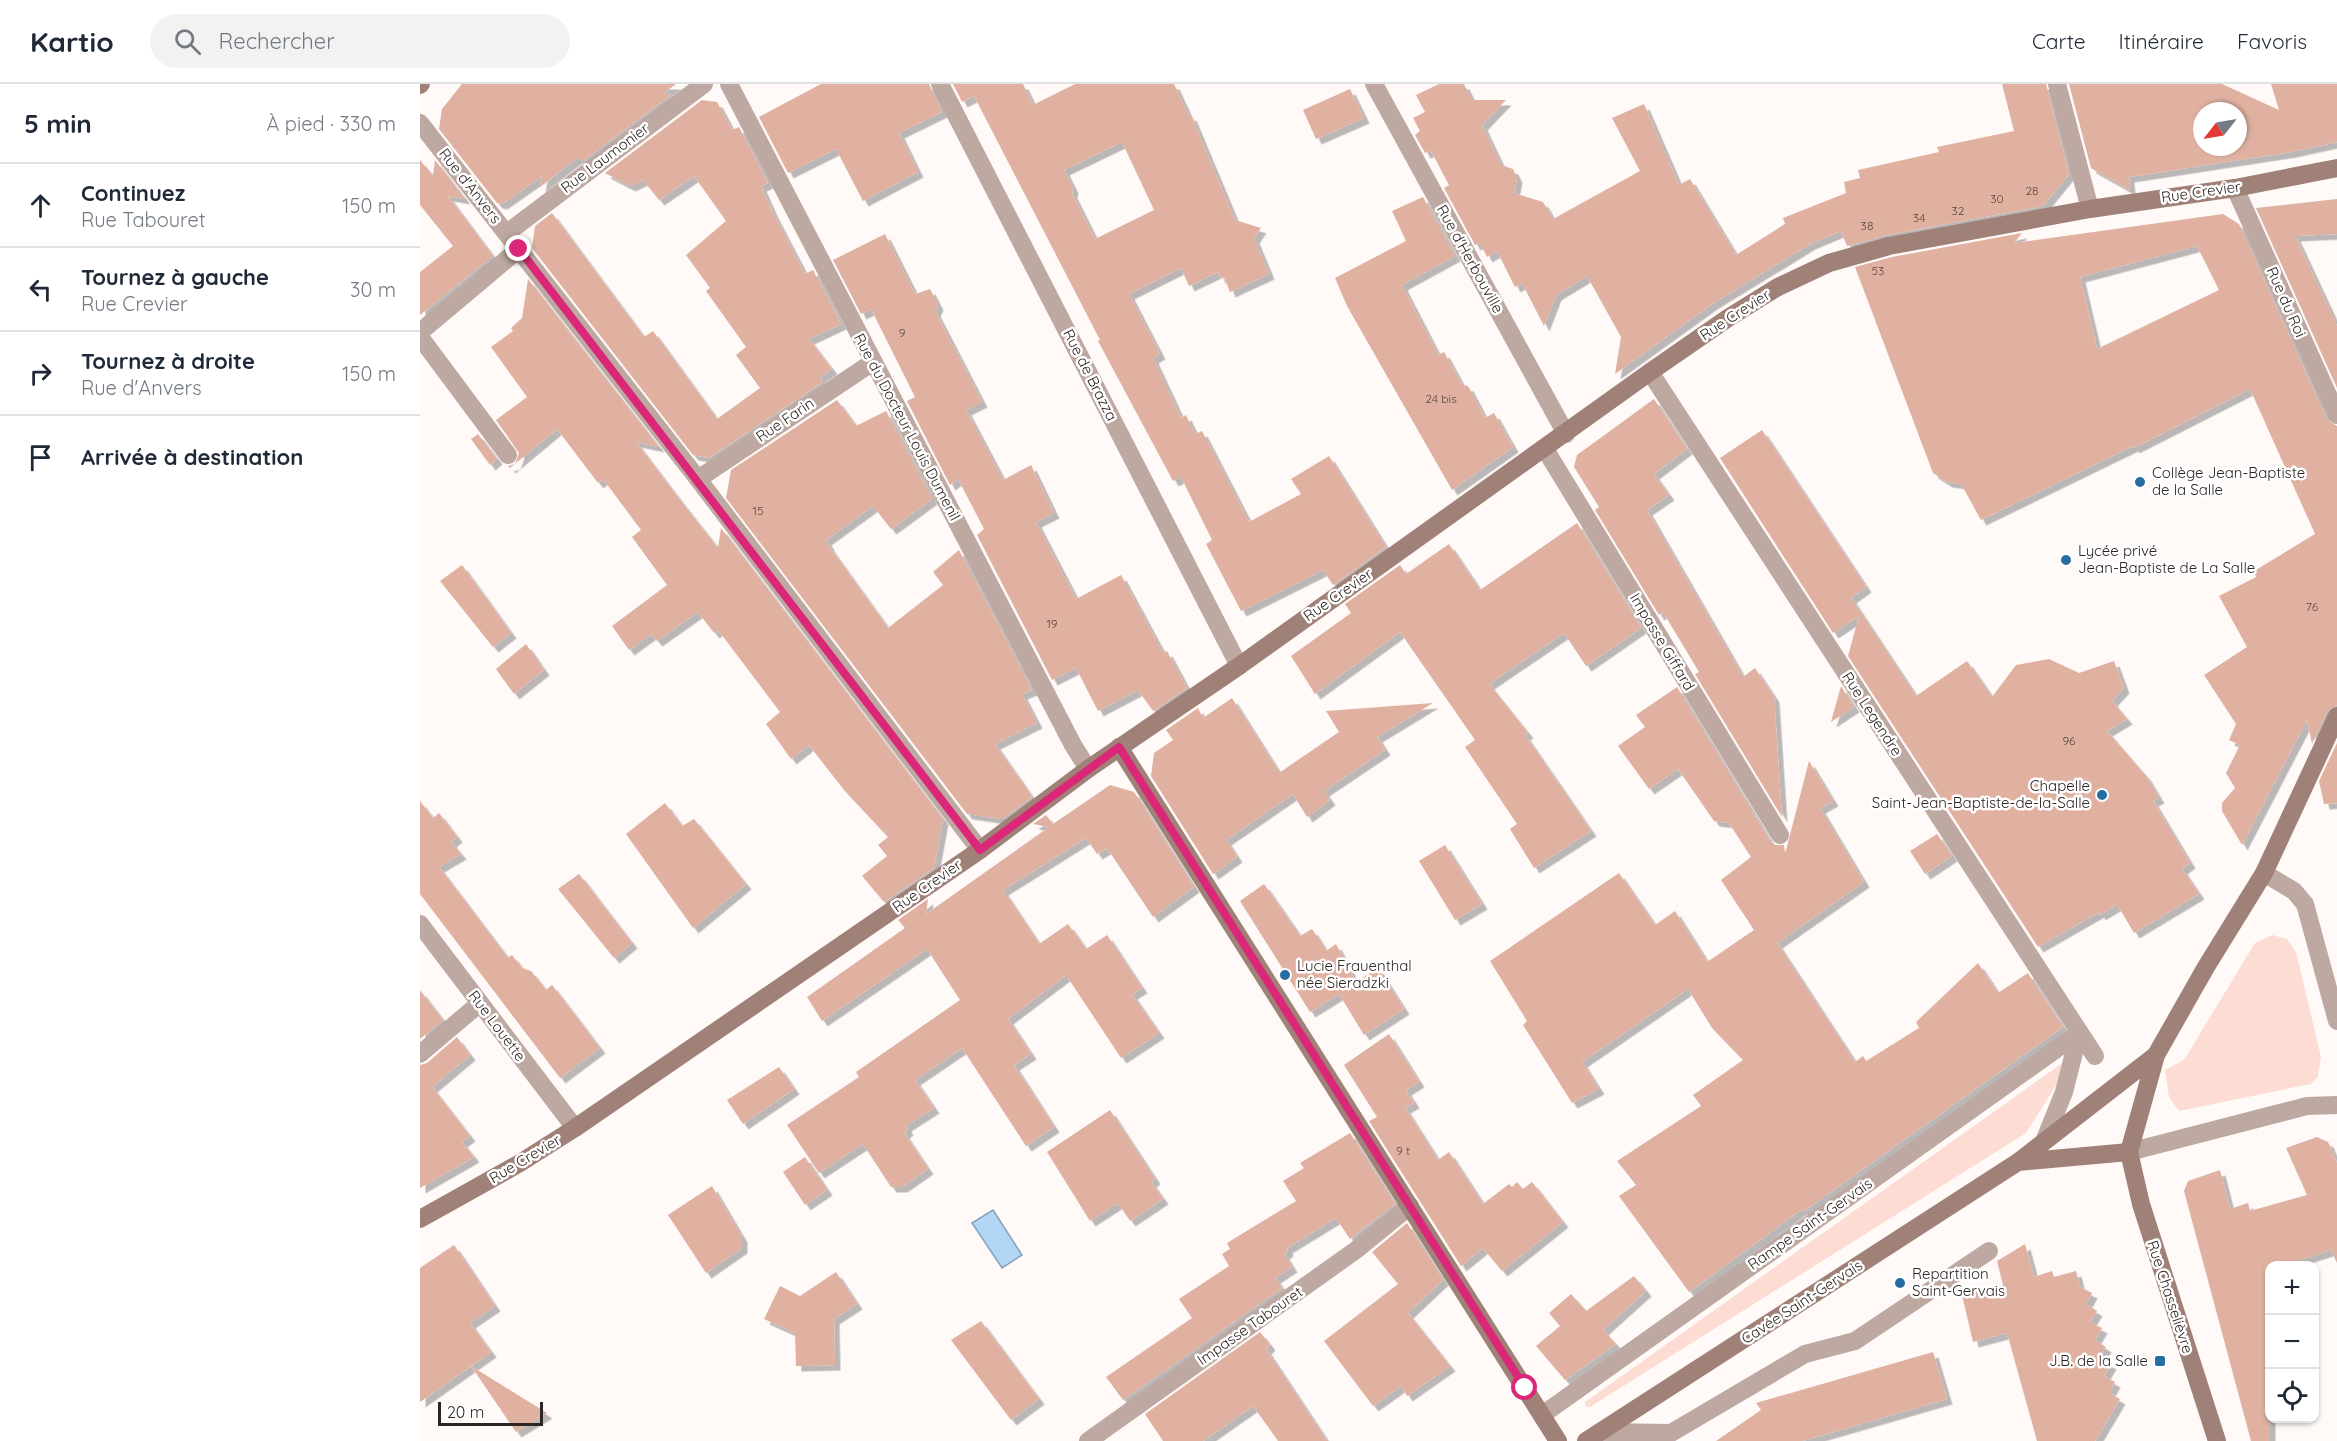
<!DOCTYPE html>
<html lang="fr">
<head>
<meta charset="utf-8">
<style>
	body { margin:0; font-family:Quicksand,sans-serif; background:#f2f2f3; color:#1f2937 }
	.controls { position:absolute; right:18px; bottom:18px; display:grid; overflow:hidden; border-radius:12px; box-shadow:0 2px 4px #0004 }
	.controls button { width:54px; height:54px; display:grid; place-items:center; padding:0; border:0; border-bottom:2px solid #e0e1e3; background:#fff; color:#1f2937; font:30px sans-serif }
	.compass { position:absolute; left:1773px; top:18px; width:54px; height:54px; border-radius:50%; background:#fff; box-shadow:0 2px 4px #0004; rotate:239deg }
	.scale { position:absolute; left:18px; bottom:15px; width:105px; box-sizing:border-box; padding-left:6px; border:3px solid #2e2522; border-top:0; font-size:16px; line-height:21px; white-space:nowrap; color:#2e2522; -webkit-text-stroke:4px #fff; paint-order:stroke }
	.stop { position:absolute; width:18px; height:18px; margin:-14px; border:4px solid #db2777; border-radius:50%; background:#fff }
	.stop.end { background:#db2777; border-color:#fff; box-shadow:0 2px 6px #0008 }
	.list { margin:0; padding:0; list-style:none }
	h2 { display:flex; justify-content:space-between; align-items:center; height:78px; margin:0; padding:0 24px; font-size:26px }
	h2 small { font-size:20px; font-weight:400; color:#747a83 }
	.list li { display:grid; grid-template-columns:39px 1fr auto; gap:18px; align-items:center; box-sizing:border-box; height:84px; padding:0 24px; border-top:2px solid #e0e1e3 }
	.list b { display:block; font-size:22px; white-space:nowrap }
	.list p { margin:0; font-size:20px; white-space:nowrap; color:#747a83 }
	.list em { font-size:20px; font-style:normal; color:#747a83 }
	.icon { flex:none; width:33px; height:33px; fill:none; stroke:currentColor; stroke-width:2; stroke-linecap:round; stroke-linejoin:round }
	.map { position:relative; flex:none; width:1917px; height:1357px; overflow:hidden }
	header { display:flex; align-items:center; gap:36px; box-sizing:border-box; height:84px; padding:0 30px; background:#fff; border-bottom:2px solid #e0e1e3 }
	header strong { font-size:28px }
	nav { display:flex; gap:33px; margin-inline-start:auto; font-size:21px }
	.search { width:420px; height:54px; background:#f2f2f3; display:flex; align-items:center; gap:15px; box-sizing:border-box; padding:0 21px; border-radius:33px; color:#747a83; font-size:22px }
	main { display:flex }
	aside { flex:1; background:#fff }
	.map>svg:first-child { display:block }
</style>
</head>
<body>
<header>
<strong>Kartio</strong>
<div class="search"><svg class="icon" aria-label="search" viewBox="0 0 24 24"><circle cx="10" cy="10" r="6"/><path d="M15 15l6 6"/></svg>Rechercher</div>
<nav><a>Carte</a><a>Itinéraire</a><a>Favoris</a></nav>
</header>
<main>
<aside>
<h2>5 min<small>À pied · 330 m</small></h2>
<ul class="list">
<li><svg class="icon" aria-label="ahead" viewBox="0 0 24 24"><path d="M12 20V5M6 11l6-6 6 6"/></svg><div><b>Continuez</b><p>Rue Tabouret</p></div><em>150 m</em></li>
<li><svg class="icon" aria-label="left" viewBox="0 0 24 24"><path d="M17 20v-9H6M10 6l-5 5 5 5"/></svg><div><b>Tournez à gauche</b><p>Rue Crevier</p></div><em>30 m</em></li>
<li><svg class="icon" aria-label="right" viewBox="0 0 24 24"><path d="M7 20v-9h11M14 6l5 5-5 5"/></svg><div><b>Tournez à droite</b><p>Rue d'Anvers</p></div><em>150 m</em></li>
<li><svg class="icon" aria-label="arrive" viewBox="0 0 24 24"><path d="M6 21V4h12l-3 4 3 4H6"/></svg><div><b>Arrivée à destination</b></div></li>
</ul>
</aside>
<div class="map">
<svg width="1917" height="1357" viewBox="0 0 1917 1357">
	<defs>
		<filter id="shadow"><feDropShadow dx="5.5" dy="5.5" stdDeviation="0" flood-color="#0004"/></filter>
	</defs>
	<rect width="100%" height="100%" fill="#fff9f8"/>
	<g fill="#fdddd3">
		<path d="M 1852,851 L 1867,855 L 1876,868 L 1901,973 L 1898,993 L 1891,1000 L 1759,1027 L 1749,1013 L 1745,986 L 1764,976 L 1835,859 Z"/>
		<path d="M 1641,980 L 1645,987 L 1606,1049 L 1170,1323 L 1165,1322 L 1165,1318 Z"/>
	</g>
	<path fill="#b1d6f6" stroke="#8aa1b6" stroke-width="1.5" d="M 573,1126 L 602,1171 L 582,1184 L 552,1139 Z"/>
	<g fill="#e0b1a1" fill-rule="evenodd" filter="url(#shadow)">
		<path d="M 42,0 L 256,0 L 243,10 L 251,11 L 163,77 L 157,74 L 120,103 L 122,92 L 82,120 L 77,119 L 19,45 L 22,25 Z"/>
		<path d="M 401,0 L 509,0 L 522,28 L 479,49 L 498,88 L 443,117 L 416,65 L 368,89 L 339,33 Z"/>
		<path d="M 533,0 L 603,0 L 613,21 L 655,0 L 754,0 L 769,32 L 771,31 L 815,136 L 841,144 L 834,154 L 849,190 L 810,208 L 804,193 L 800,194 L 798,188 L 769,202 L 761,184 L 709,210 L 740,270 L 733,274 L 761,334 L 766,331 L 775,350 L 782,347 L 829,438 L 881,410 L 871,395 L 909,372 L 966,463 L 913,501 L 903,486 L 821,527 L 786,460 L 792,456 L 761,393 L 753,397 L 678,257 L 680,256 L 554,12 L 542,18 ZM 702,58 L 734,126 L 675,155 L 652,109 L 653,104 L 644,86 Z"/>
		<path d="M 1019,0 L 1044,0 L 1052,16 L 1086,16 L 1062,41 L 1081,81 L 1093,85 L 1097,94 L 1094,109 L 1123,118 L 1133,135 L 1220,87 L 1192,34 L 1224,20 L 1259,101 L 1270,95 L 1316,171 L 1365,140 L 1363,134 L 1426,109 L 1424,98 L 1440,94 L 1438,86 L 1519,68 L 1517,63 L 1594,47 L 1582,0 L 1626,0 L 1649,90 L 1623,122 L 1467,151 L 1427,162 L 1421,147 L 1390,160 L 1292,220 L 1195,290 L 1201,253 L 1167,192 L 1136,211 L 1124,242 L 1102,199 L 1095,203 L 1077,167 L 1067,173 L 1060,159 L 1055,161 L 1024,104 L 1029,101 L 1011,67 L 1005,69 L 995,51 L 1000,47 L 993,34 L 1005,28 L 996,11 Z"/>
		<path d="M 1649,0 L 1802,0 L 1859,26 L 1851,0 L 1917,0 L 1917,58 L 1871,68 L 1709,93 L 1710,106 L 1671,84 ZM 1782,27 L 1818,27 L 1818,63 L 1782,63 Z"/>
		<path d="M 930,5 L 944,34 L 896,55 L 883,26 Z"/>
		<path d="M 282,16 L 297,18 L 312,46 L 319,43 L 348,99 L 341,102 L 353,129 L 385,190 L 393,186 L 421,240 L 389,255 L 412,285 L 400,293 L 403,298 L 289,374 L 273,371 L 112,164 L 115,142 L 132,129 L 224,253 L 233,247 L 297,335 L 340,304 L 316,271 L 326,263 L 286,207 L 290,204 L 266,171 L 306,137 L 274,92 L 239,116 L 223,96 L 210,102 L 185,89 Z"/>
		<path d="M 0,76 L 13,92 L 15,76 L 45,115 L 28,112 L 73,172 L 0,231 L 0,188 L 33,162 L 0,121 Z"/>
		<path d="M 1003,113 L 1035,172 L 982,201 L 1018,271 L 1024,268 L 1042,301 L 1048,302 L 1065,334 L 1074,329 L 1093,363 L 1032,406 L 927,222 L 915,194 L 986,157 L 972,127 Z"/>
		<path d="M 1917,115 L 1917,150 L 1875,152 L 1917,242 L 1917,304 L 1836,124 Z"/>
		<path d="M 1803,130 L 1819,140 L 1907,336 L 1917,342 L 1917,621 L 1907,627 L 1892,660 L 1887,636 L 1822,761 L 1802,727 L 1802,719 L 1815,704 L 1806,689 L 1820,661 L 1809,656 L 1816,640 L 1784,591 L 1827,563 L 1799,512 L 1836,493 L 1834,487 L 1895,450 L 1830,305 L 1714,364 L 1713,362 L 1561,436 L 1541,400 L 1527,398 L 1513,389 L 1435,183 L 1472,173 L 1602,149 L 1594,159 ZM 1777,162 L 1799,206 L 1677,265 L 1660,193 Z"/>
		<path d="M 465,150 L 495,210 L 510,205 L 518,221 L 515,227 L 562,318 L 546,326 L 583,396 L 611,381 L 634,429 L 616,438 L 656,515 L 701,491 L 743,569 L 747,567 L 767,604 L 733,627 L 718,606 L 678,627 L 656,584 L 632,596 L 557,451 L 564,445 L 538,395 L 530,401 L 487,317 L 495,313 L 451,225 L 441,230 L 413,176 Z"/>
		<path d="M 108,195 L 239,363 L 216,358 L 260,416 L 298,464 L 301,444 L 523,735 L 514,784 L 464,818 L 442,792 L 467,772 L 458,761 L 468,753 L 424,706 L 389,661 L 371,675 L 346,640 L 360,628 L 298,546 L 294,549 L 278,528 L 237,557 L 231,550 L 209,566 L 192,542 L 247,501 L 212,453 L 221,446 L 183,395 L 178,399 L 137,345 L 90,384 L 88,382 L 95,380 L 99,369 L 76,336 L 107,313 L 71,263 L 93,247 L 91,244 L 102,234 Z"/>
		<path d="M 1234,315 L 1267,365 L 1234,390 L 1249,411 L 1227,426 L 1323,593 L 1335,584 L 1354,613 L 1362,733 L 1275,590 L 1279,588 L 1243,528 L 1239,531 L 1175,426 L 1179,423 L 1154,383 L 1157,371 Z"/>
		<path d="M 417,316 L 436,342 L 466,327 L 512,415 L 471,445 L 453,422 L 406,456 L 411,465 L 468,544 L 523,501 L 513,488 L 539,466 L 612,606 L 602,610 L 617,639 L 575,660 L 612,713 L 582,735 L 547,730 L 306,414 L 311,386 Z"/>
		<path d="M 1342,346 L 1446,503 L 1431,514 L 1496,612 L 1547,577 L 1572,613 L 1596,581 L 1629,575 L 1659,589 L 1694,577 L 1704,604 L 1692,617 L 1707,635 L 1687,647 L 1726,692 L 1739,714 L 1733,717 L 1770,779 L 1762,785 L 1779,810 L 1714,849 L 1698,822 L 1695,822 L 1680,831 L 1679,828 L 1618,863 L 1428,572 L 1439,532 L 1413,549 L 1300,374 Z"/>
		<path d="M 58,350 L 77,375 L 70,381 L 51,355 Z"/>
		<path d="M 1157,439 L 1221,544 L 1166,582 L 1144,549 L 1069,600 L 1108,649 L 1105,651 L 1171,747 L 1114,784 L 1090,745 L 1097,740 L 1045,663 L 1055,656 L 980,548 L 895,610 L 871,572 L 931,529 L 925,520 L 980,481 L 986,490 L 1029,460 L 1060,506 Z"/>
		<path d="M 42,481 L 91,549 L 73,563 L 20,497 Z"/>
		<path d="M 106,560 L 124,586 L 94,610 L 76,585 Z"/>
		<path d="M 1421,602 L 1434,623 L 1411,638 Z"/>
		<path d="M 1257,603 L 1350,757 L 1355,761 L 1364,761 L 1365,770 L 1389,677 L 1413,717 L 1400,724 L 1444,798 L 1357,859 L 1435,978 L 1443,972 L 1446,977 L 1499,944 L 1496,938 L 1558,879 L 1578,909 L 1608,889 L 1643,943 L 1384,1127 L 1382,1125 L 1269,1208 L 1199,1112 L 1216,1101 L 1197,1077 L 1281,1022 L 1273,1011 L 1323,976 L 1292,944 L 1268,905 L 1162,978 L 1179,1005 L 1152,1019 L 1103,941 L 1107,937 L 1070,877 L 1199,789 L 1235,841 L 1255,827 L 1287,878 L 1334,846 L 1301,796 L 1331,773 L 1309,739 L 1294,737 L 1258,685 L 1229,705 L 1198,662 L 1225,643 L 1216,631 Z"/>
		<path d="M 812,614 L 869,704 L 859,689 L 919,648 L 906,627 L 1013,619 L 957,653 L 965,666 L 904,707 L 910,716 L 887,733 L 873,710 L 806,756 L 817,773 L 793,790 L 731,692 L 734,669 L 753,656 L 746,646 L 778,624 L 783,634 Z"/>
		<path d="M 1917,659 L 1917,719 L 1904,720 L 1899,697 Z"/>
		<path d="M 690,701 L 714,708 L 774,803 L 733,833 L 687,764 L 677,770 L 666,754 L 583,806 L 619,860 L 648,840 L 666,865 L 687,851 L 722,904 L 712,910 L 739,949 L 701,974 L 646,891 L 588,935 L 611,970 L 594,981 L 634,1043 L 606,1062 L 542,964 L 495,996 L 514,1024 L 486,1042 L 488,1046 L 484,1049 L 508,1085 L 482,1103 L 471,1103 L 443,1060 L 399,1089 L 367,1041 L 439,993 L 436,988 L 540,916 L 507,865 L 402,937 L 387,913 L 485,844 L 478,836 L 508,815 L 506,830 L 629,743 L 613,740 L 626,731 L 633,740 Z"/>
		<path d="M 0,717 L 13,734 L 19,729 L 37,753 L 31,758 L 41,770 L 19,783 L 88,874 L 92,871 L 102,884 L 111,887 L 126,906 L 132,901 L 180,964 L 140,994 L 0,810 Z"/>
		<path d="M 245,719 L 262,742 L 274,735 L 326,800 L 273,844 L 206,750 Z"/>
		<path d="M 1517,750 L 1532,772 L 1505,790 L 1490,767 Z"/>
		<path d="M 1025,761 L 1062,820 L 1035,836 L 999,777 Z"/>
		<path d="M 159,790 L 212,859 L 194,874 L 138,805 Z"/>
		<path d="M 844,800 L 880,852 L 892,845 L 906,867 L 916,860 L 936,898 L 958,884 L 984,925 L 944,951 L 919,910 L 890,928 L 820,817 Z"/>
		<path d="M 0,906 L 23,936 L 0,955 Z"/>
		<path d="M 969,950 L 999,998 L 986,1006 L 994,1019 L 985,1024 L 1018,1076 L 1029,1068 L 1063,1120 L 1089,1100 L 1092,1103 L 1097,1098 L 1103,1105 L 1112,1098 L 1143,1138 L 1082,1187 L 1063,1164 L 1041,1182 L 949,1037 L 957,1033 L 924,981 Z"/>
		<path d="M 37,953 L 50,971 L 12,1003 L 50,1052 L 42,1058 L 54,1073 L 0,1104 L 0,981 L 7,979 Z"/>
		<path d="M 359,983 L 374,1005 L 323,1040 L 307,1016 Z"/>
		<path d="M 690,1026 L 735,1095 L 731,1098 L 743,1115 L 710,1137 L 698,1119 L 670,1137 L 627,1068 Z"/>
		<path d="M 930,1049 L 975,1120 L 930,1155 L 916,1134 L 867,1164 L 868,1167 L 864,1170 L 872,1183 L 855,1194 L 862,1204 L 703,1316 L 686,1293 L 772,1234 L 759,1215 L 809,1182 L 802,1170 L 810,1165 L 807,1159 L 876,1117 L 863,1097 L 884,1084 L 880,1079 Z"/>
		<path d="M 1897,1053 L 1908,1058 L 1917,1079 L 1917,1179 L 1911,1166 L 1861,1182 L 1850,1182 L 1850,1357 L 1831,1357 L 1764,1107 L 1768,1097 L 1800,1086 L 1810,1125 L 1828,1119 L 1830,1127 L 1887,1111 L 1866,1064 Z"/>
		<path d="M 385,1073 L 407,1106 L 385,1121 L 363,1088 Z"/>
		<path d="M 292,1102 L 322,1153 L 322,1164 L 286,1189 L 248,1131 Z"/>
		<path d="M 987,1139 L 1023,1196 L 988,1229 L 1030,1282 L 987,1312 L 981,1302 L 953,1322 L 904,1257 L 978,1200 L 952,1168 Z"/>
		<path d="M 1605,1160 L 1614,1193 L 1632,1187 L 1634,1193 L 1656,1187 L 1660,1203 L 1672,1209 L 1666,1220 L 1677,1227 L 1670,1238 L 1682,1244 L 1675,1256 L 1686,1263 L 1679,1274 L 1691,1280 L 1684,1292 L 1695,1298 L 1689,1309 L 1700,1315 L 1675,1357 L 1617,1357 L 1587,1249 L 1553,1258 L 1542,1211 L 1583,1201 L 1577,1177 Z"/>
		<path d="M 34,1161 L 75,1222 L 50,1239 L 71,1268 L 0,1318 L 0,1184 Z"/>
		<path d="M 416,1188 L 437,1220 L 414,1235 L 415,1281 L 376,1282 L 375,1249 L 344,1235 L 360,1202 L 380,1212 Z"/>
		<path d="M 1214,1192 L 1226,1207 L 1183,1246 L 1196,1260 L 1145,1296 L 1116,1262 L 1140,1242 L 1129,1229 L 1151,1210 L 1166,1227 Z"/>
		<path d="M 561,1237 L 619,1315 L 591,1336 L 531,1256 Z"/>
		<path d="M 840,1248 L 850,1261 L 846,1265 L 907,1357 L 858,1357 L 833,1322 L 783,1357 L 743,1357 L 725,1330 Z"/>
		<path d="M 1513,1268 L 1527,1315 L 1382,1357 L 1296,1357 L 1341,1326 L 1336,1319 Z"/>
		<path d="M 51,1282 L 127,1329 L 96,1348 Z"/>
	</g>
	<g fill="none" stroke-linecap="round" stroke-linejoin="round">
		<g stroke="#bea9a2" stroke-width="18">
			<path d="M 309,0 L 653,661 L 668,685"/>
			<path d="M 520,0 L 819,582"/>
			<path d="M 954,0 L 1146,350"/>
			<path d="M 1637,0 L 1670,125"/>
			<path d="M 0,39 L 278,395 L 560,766"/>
			<path d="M 1815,104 L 1917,331"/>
			<path d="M 87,149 L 284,0"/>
			<path d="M 0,248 L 99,165"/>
			<path d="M 0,253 L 88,371"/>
			<path d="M 1230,288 L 1675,972"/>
			<path d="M 1125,365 L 1360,751"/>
			<path d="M 278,395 L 453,278"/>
			<path d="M 1844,789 L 1874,807 L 1885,820 L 1917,937"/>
			<path d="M 0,840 L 155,1044"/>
			<path d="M 0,970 L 60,919"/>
			<path d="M 1625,1055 L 1644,1008 L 1659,949"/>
			<path d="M 1709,1068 L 1887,1022 L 1917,1021"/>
			<path d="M 1122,1331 L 1659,949"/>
			<path d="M 1180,1348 L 1251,1349 L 1385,1270 L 1435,1257 L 1569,1167"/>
			<path d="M 668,1357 L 936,1166 L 990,1122"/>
		</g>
		<g stroke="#9f8177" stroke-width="18">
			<path d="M 0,1 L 1,0"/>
			<path d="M 699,663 L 1138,1357"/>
			<path d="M 1598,1078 L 1709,1068"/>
			<path d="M 0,1135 L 100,1079 L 155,1044 L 560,766 L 668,685 L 819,582 L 1230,288 L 1308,234 L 1358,203 L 1409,179 L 1469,162 L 1670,125 L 1815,104 L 1917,84"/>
			<path d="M 1166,1357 L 1598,1078 L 1736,971"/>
			<path d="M 1797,1357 L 1721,1120 L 1709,1068 L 1736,971 L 1786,883 L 1844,789 L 1917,632"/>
		</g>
	</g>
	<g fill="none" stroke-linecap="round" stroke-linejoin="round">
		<path stroke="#db2777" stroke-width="8" d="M 99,165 L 560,766 L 699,663 L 1105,1304"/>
	</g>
	<g fill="#266ea2" stroke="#fff" stroke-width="2">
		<circle cx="1720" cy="398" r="6"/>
		<circle cx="1646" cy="476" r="6"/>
		<circle cx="1682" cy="711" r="6"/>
		<circle cx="865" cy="891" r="6"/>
		<circle cx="1480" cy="1199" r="6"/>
		<rect x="1734" y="1271" width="12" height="12" rx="3"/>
	</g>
	<g text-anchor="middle" stroke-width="5" stroke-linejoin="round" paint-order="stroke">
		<g font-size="12" fill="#5a4842">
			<text x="1612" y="111">28</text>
			<text x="1577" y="119">30</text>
			<text x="1538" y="131">32</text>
			<text x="1499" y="138">34</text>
			<text x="1447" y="146">38</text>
			<text x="1458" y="191">53</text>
			<text x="482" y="253">9</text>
			<text x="1021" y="319">24 bis</text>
			<text x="338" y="431">15</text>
			<text x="1892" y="527">76</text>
			<text x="632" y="544">19</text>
			<text x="1649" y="661">96</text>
			<text x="983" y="1071">9 t</text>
		</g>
		<g font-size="15" fill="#2e2522" stroke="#fff">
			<text transform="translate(185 74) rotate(-37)" y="5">Rue Laumonier</text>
			<text transform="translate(50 102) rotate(52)" y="5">Rue d'Anvers</text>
			<text transform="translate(1781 108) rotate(-8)" y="5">Rue Crevier</text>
			<text transform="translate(1050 175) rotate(61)" y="5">Rue d'Herbouville</text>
			<text transform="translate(1866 218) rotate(66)" y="5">Rue du Roi</text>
			<text transform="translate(1315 231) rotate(-33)" y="5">Rue Crevier</text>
			<text transform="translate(670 291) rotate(63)" y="5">Rue de Brazza</text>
			<text transform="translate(365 336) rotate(-34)" y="5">Rue Farin</text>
			<text transform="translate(487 343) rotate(62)" y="5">Rue du Docteur Louis Dumenil</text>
			<text transform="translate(918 511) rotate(-35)" y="5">Rue Crevier</text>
			<text transform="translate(1242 558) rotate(59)" y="5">Impasse Giffard</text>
			<text transform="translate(1452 630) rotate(57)" y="5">Rue Legendre</text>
			<text transform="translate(507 802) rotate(-35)" y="5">Rue Crevier</text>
			<text transform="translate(77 942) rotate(53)" y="5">Rue Louette</text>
			<text transform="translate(105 1075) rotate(-31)" y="5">Rue Crevier</text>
			<text transform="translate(1390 1140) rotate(-35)" y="5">Rampe Saint-Gervais</text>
			<text transform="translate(1750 1213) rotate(72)" y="5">Rue Chasselièvre</text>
			<text transform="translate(1382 1218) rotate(-33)" y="5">Cavée Saint-Gervais</text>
			<text transform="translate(830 1242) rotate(-35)" y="5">Impasse Tabouret</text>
		</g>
		<g font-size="15" fill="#2e2522" stroke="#fff" text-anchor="start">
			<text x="1732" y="394">Collège Jean-Baptiste<tspan x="1732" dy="17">de la Salle</tspan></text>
			<text x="1658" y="472">Lycée privé<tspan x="1658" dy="17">Jean-Baptiste de La Salle</tspan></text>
			<text x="1670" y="707" text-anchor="end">Chapelle<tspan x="1670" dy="17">Saint-Jean-Baptiste-de-la-Salle</tspan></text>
			<text x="877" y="887">Lucie Frauenthal<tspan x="877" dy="17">née Sieradzki</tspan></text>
			<text x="1492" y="1195">Repartition<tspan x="1492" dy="17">Saint-Gervais</tspan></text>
			<text x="1728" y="1282" text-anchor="end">J.B. de la Salle</text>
		</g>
	</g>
</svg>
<div class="controls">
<button>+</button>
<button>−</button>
<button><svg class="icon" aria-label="locate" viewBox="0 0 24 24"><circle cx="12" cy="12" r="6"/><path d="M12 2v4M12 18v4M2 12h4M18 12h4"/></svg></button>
</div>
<svg class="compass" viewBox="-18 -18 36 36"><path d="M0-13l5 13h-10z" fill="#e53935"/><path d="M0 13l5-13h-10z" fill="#747a83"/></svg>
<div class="scale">20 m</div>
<div class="stop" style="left:1105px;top:1304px"></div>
<div class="stop end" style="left:99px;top:165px"></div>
</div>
</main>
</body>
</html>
